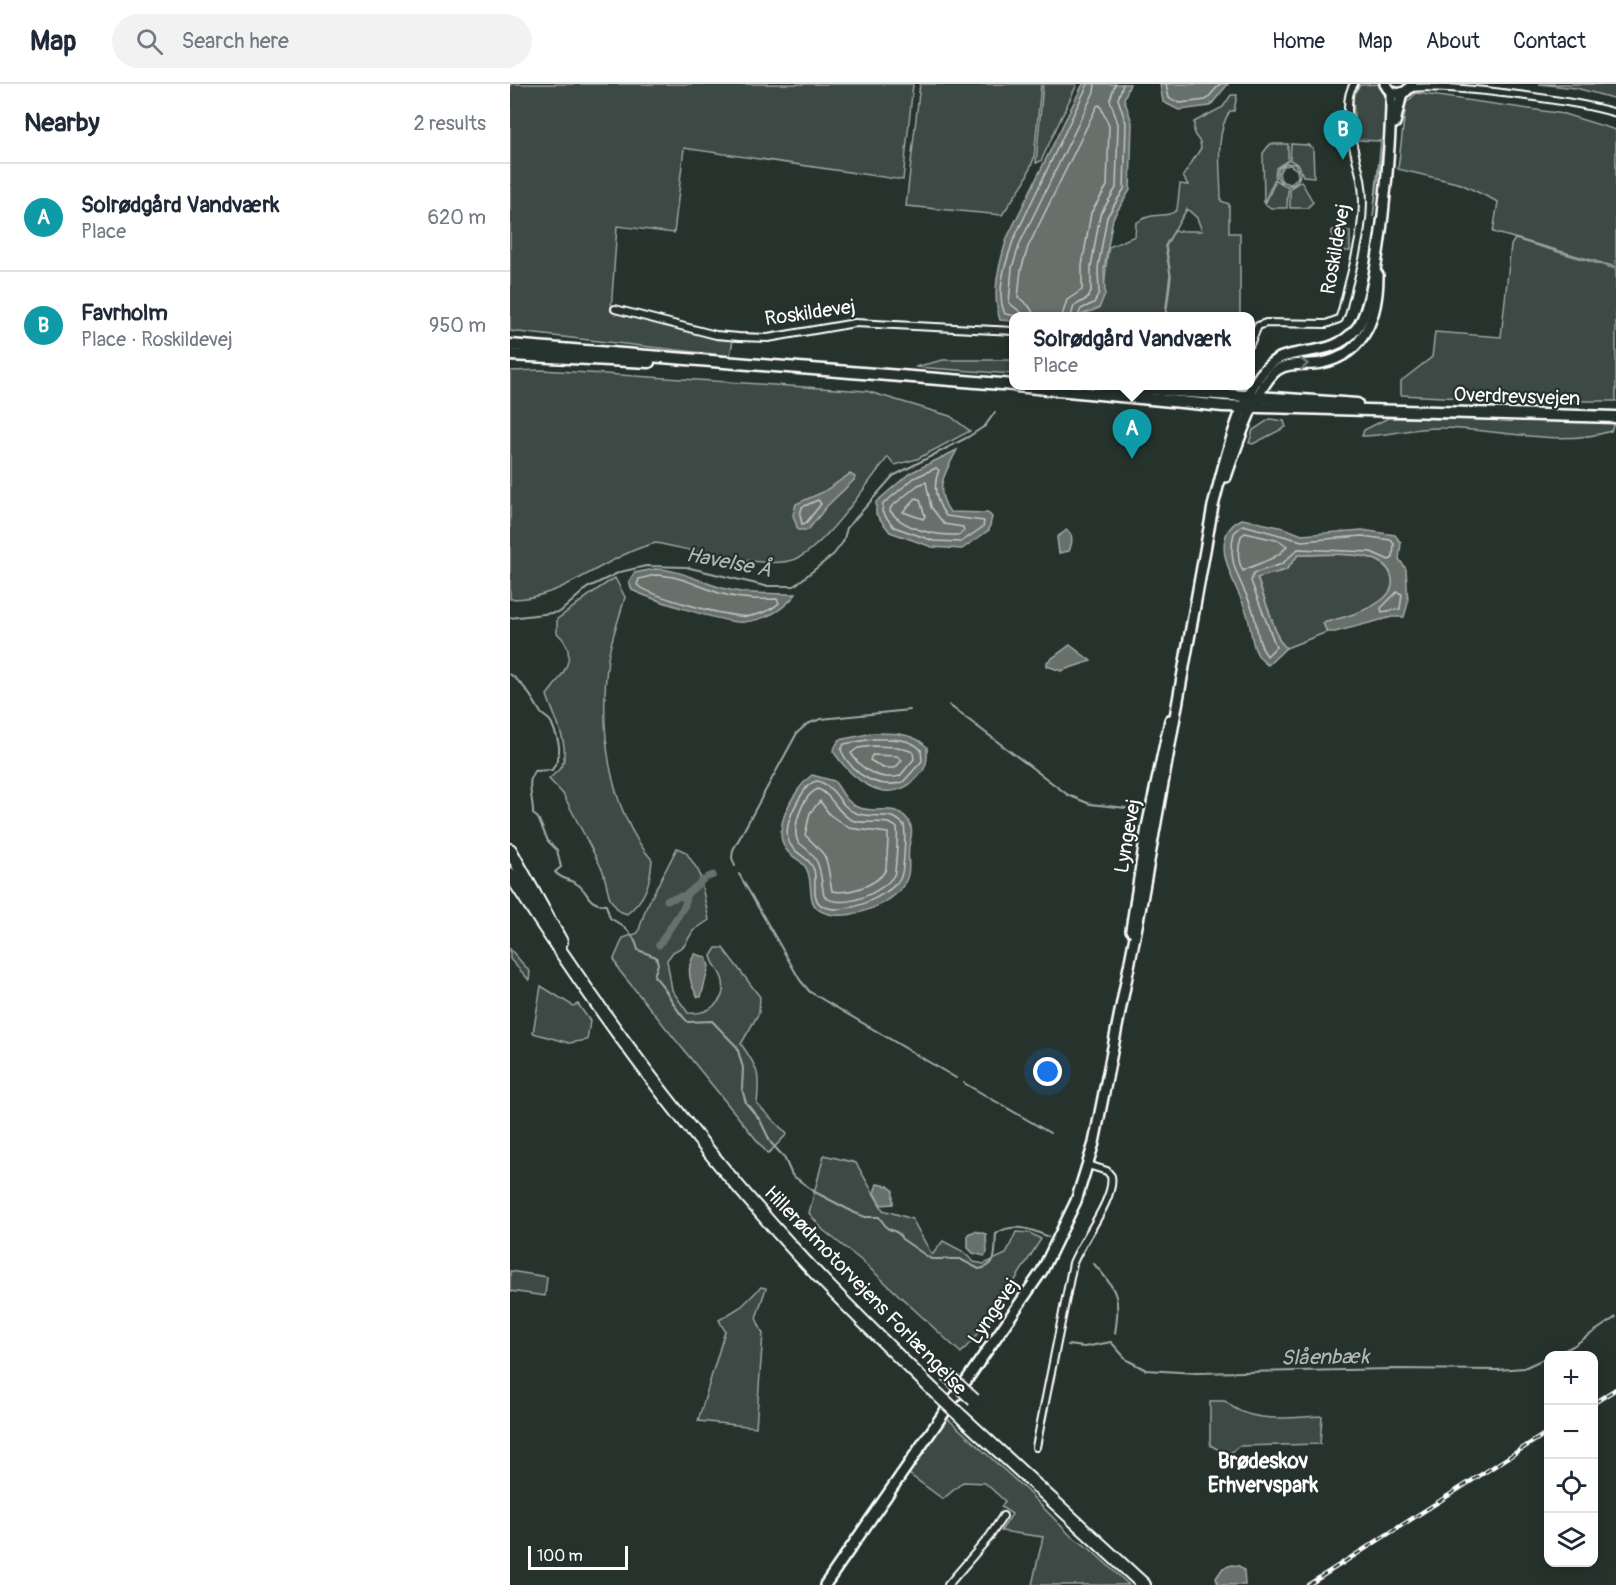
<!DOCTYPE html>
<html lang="en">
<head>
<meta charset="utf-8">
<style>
	body { margin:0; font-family:Pangolin,sans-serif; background:#f2f2f3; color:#1f2937 }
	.controls { position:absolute; right:18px; bottom:18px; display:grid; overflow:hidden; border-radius:12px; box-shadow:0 3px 15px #0003 }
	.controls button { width:54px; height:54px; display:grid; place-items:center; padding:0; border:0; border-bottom:2px solid #e0e1e3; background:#fff; color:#1f2937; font:30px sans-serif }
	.scale { position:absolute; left:18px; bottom:15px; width:100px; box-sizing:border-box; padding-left:6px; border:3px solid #fff; border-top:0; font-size:16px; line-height:21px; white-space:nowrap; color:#fff; -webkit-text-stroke:4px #26332d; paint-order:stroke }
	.you { position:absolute; left:538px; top:988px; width:21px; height:21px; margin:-15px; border:4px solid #fff; border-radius:50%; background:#1a73e8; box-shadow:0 0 0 9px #1a73e833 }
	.badge { display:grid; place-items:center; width:39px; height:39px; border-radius:50%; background:#7c3aed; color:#fff; font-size:20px; font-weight:700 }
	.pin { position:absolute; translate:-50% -50px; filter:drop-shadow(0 2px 3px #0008) }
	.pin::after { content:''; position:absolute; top:32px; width:21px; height:18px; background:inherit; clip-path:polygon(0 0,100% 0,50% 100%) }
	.popup { position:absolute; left:499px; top:228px; width:246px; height:78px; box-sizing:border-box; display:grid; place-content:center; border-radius:12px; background:#fff; filter:drop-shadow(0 2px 4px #0005); font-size:20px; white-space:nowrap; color:#747a83 }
	.popup b { font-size:22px; color:#1f2937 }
	.popup::after { content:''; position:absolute; left:50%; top:100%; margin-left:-12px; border:12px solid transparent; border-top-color:#fff }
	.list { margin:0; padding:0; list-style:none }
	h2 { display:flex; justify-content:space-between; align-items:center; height:78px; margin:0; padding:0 24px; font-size:26px }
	h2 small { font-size:20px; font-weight:400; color:#747a83 }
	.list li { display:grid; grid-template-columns:39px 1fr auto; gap:18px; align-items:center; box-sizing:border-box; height:108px; padding:0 24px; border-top:2px solid #e0e1e3 }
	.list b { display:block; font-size:22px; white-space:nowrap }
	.list p { margin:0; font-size:20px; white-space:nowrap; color:#747a83 }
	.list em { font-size:20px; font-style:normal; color:#747a83 }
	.icon { flex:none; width:33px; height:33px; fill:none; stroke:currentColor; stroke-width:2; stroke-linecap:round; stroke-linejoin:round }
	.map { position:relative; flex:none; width:1106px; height:1501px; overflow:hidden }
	header { display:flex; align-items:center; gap:36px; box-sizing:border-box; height:84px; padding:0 30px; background:#fff; border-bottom:2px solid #e0e1e3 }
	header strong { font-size:28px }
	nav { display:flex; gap:33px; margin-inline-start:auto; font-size:21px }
	.search { width:420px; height:54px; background:#f2f2f3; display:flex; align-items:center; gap:15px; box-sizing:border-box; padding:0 21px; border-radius:33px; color:#747a83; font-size:22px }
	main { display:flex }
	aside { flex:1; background:#fff }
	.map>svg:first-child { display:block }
</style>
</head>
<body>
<header>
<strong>Map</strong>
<div class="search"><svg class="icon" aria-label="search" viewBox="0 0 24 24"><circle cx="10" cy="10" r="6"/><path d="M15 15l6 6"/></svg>Search here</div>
<nav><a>Home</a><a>Map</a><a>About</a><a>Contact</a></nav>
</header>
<main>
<aside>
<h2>Nearby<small>2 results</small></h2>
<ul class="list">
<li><span class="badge" style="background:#0f9aa8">A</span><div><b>Solrødgård Vandværk</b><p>Place</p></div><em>620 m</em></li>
<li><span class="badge" style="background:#0f9aa8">B</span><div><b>Favrholm</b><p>Place · Roskildevej</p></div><em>950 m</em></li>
</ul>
</aside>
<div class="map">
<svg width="1106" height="1501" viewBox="0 0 1106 1501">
	<rect width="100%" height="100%" fill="#26332d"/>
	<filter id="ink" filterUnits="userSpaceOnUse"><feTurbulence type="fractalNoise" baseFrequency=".0167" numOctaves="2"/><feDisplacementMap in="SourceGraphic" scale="12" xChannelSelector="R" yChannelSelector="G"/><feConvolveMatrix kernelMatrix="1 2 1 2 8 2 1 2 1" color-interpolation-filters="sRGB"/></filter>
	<g filter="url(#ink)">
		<g fill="#3e4944" stroke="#9ea4a2" stroke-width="1.5" fill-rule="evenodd">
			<path d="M 0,0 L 403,0 L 393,96 L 174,64 L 164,149 L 107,142 L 101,227 L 223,256 L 220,272 L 0,247 Z"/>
			<path d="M 410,0 L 531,0 L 524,74 L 515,97 L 492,131 L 396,122 Z"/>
			<path d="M 533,0 L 567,0 L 531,77 L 526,79 Z"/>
			<path d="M 869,0 L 875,13 L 877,30 L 863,133 L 871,57 L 845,56 L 843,11 L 850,1 Z"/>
			<path d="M 1029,0 L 1106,0 L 1106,15 L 1066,4 Z"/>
			<path d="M 906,9 L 1054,30 L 1106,46 L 1106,183 L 983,148 L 988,118 L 951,100 L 888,85 L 896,19 Z"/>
			<path d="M 721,11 L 727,11 L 724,27 L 720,27 C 704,50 711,89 711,117 L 719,120 L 719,149 L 730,149 L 730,232 L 656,232 L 661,192 L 656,162 L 664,147 L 692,147 L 687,134 L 677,125 L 655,162 L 660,190 L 655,232 L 576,232 L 574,230 L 589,224 C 597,205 594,184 599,163 L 625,152 L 626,139 C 643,126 655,136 667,126 L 670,100 L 678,101 L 673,92 L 691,64 L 690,58 L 684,50 L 684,38 L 713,23 Z"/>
			<path d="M 760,60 L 778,60 L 778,76 L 766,84 L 765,94 L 754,119 L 753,69 Z"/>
			<path d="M 781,60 L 798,61 L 803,64 L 804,93 L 793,92 L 789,81 L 780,76 Z"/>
			<path d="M 776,79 L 785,80 L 790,88 C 790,98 783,104 773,101 L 767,93 L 768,84 ZM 774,82 L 780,81 L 787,86 L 788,93 L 781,100 L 773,98 C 768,93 768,87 774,82 Z"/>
			<path d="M 766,96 L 778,104 L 777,124 L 761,124 L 755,120 Z"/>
			<path d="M 791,97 L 803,118 L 797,124 L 780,124 L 780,104 Z"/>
			<path d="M 822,146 L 840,147 L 840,167 L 822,167 Z"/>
			<path d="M 1005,155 L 1106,185 L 1106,317 L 1016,317 L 891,311 L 891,297 L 922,273 L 925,248 L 991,253 L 1001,161 Z"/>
			<path d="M 433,276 L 503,276 L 503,290 L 405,283 Z"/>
			<path d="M 32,286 L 356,307 L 440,332 L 460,347 L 407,375 L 385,381 L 378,373 C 357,399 316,462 286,475 C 257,487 179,465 146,459 C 95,471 54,516 0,515 L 0,287 Z"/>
			<path d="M 878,334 L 897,334 L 1105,338 L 1101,347 C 1048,364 985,344 930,344 C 903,343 879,352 852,352 L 854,346 Z"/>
			<path d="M 760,335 L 774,337 L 776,343 L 743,360 L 739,359 L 743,346 Z"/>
			<path d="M 788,471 C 809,471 842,468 861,474 C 871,477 877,482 881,491 C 893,521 832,534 813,539 L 817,548 L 776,564 L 769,556 L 747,493 L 776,486 Z"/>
			<path d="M 105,494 L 115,513 C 110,533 101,554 98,575 C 89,643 97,723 142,776 C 140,800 136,814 117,830 L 109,827 L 100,815 L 93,787 L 53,710 L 39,695 C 43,691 50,686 52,681 C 61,662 43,631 37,611 C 53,591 71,570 47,549 L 47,535 C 67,521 84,506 105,494 Z"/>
			<path d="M 167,764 L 176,768 L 189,788 L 199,836 L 183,847 L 174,862 L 163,868 L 157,876 L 162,906 L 178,929 C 199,931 219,916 212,894 C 209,886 203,881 201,872 L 206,864 L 213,864 L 250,913 L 249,929 L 231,960 C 249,985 250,990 247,1020 L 277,1050 L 258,1070 L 109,886 L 104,875 L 113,854 L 128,849 L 136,824 Z"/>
			<path d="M 0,865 L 20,888 L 19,896 L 0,875 Z"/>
			<path d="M 31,902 L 63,922 L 68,920 L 80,937 L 77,956 L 59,959 L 23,949 Z"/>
			<path d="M 314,1071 L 346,1079 L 373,1126 L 402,1135 L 422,1171 L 433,1157 L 452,1167 L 464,1178 L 474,1180 L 496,1170 L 506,1148 L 520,1149 L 531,1155 L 480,1236 L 451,1269 L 352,1177 L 313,1146 L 299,1129 Z"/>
			<path d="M 0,1187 L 37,1193 L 35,1212 L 0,1207 Z"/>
			<path d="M 251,1203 L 256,1204 L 246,1234 L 253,1250 L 246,1343 L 188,1337 L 215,1247 L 209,1236 L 232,1222 Z"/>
			<path d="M 700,1317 L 715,1317 C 740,1341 779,1333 812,1332 L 810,1360 L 729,1362 L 718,1371 L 700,1361 Z"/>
			<path d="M 437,1334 L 516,1406 L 560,1451 L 580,1465 L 619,1501 L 522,1501 L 533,1453 L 491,1447 L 502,1430 L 491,1423 L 495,1417 L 475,1399 L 453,1398 L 433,1415 L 399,1390 Z"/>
		</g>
		<g fill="#67706c" stroke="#a4a9a7" stroke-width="1.5">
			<path d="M 573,0 L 620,0 L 614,15 L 622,38 L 620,106 L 603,134 L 594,185 L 595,210 L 589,224 L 568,232 L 504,232 L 503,237 L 490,236 C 481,208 489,181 497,154 Z"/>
			<path d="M 650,0 L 718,0 L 700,22 L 669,26 L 653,18 Z"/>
			<path d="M 447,366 C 435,389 423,404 440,428 L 478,429 L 482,433 L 479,446 L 452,465 L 422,463 L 380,448 L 366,430 L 366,418 L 400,389 Z"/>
			<path d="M 340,390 L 345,393 L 344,396 L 317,422 L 298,446 L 288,446 L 283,431 L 286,420 L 313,408 Z"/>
			<path d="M 732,435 L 774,444 L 792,451 L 852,446 L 885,451 L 891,459 L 889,475 L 896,485 L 898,519 L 894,533 L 882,533 L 825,548 L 817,548 L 813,539 C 831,534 892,521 881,491 C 878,482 871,477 861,474 C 842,468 808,471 788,471 L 776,486 L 747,494 L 769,556 L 776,564 L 758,581 C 739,570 743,545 736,527 C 727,501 694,453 732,435 Z"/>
			<path d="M 557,446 C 564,451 562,460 559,467 L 549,469 L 547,453 Z"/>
			<path d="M 145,485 C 169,485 188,497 212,504 C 236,511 261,509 286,510 C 272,527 257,535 234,538 C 219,541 138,514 122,506 L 119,498 L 124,489 Z"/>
			<path d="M 560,561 L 581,577 L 551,587 L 537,582 L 537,578 Z"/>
			<path d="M 363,649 C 382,649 403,648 417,663 C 418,678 416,686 405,696 C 374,724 341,694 323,667 L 329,656 Z"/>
			<path d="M 302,691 L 324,697 C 332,706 335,718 347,723 C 365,731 385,718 398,736 C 404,745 401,753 399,762 C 397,773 401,784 397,794 C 388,819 343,836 319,830 C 293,824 305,804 297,786 C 293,776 284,775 278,768 C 259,747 284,705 302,691 Z"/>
			<path d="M 185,870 L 196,873 L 199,882 L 191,913 L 188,913 C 180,901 175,883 185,870 Z"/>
			<path d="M 367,1100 L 378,1102 L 383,1106 L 383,1120 L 371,1121 L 364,1109 Z"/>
			<path d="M 465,1147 L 476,1150 L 477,1169 L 474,1172 L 463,1169 L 458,1164 L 458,1150 Z"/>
			<path d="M 722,1481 L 729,1482 L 734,1486 L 735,1501 L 708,1501 L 706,1494 L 713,1484 Z"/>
		</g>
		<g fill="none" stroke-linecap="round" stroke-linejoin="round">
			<g stroke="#c2c6c4" stroke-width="1.5">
				<path d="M 656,0 L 659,14 L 670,19 L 696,16 L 710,0"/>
				<path d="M 507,232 L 495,230 C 485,208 496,178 503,157 L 578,0"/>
				<path d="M 516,232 L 499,219 L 502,184 L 510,159 L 584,8 L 585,0"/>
				<path d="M 525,232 L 519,222 L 508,213 L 511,186 L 518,163 L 587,22 L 590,21 L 599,42 L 597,102 L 581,129 L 572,182 L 572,206 L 557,216 L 552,232"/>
				<path d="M 561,232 L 564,222 L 578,214 L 581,208 L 581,183 L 590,131 L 606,104 L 608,40 L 600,16 L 605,0"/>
				<path d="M 568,232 L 571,225 L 584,219 L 589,209 L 588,184 L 597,133 L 614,105 L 616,39 L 608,15 L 613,0"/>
				<path d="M 426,384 L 429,386 C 422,402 426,418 436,432 L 474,437 L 473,443 L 451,458 L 424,457 L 384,443 L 372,428 L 373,420 L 404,394 Z"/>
				<path d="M 416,398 L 421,423 L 434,440 L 453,443 L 454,447 L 449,451 C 426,452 395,446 380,427 L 381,423 L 408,401 Z"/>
				<path d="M 406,414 L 410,416 L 415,432 L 413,435 L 393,428 Z"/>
				<path d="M 308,416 L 311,420 L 296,439 L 292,440 L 290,431 L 292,423 Z"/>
				<path d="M 733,441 L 792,457 L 852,452 L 881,456 L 884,460 L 883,474 L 879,476 L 861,468 L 788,465 L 772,480 L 744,489 L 741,497 L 766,563 L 757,572 C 746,558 748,541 742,524 C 732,498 716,479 724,449 Z"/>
				<path d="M 735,449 L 770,457 L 777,462 C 766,477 748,478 733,487 C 727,477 728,463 731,452 Z"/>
				<path d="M 145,491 C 169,491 188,502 209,509 C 228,515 248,516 267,515 L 269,519 C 261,527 242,534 230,532 C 208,530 143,513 127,501 L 129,495 Z"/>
				<path d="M 887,508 L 892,510 L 890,525 L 872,528 L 871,524 Z"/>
				<path d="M 363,655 C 378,655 400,653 411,666 L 412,677 L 393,698 C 367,706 342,690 331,666 L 334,660 Z"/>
				<path d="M 363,662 L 388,663 L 403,668 L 404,675 L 390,692 C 370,697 351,686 341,669 L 348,664 Z"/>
				<path d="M 362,671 L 387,672 L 392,676 L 385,684 L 373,684 L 360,676 Z"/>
				<path d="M 308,697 C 327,703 328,722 346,729 C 364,736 380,725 394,741 C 396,750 394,788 390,795 C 378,813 331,834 311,821 C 301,814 307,796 304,786 C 300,774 289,772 282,763 C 271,750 282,727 289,715 C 294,707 298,698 308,697 Z"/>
				<path d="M 308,705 C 323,711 325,728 342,736 C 356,742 377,733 387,744 C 388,749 386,787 384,791 C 374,809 330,827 314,812 C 309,785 313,776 288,758 C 281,743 293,711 308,705 Z"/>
				<path d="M 310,717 L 320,731 L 339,744 L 378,749 C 378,755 377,783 375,787 C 366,802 338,810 322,807 C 315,771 322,777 295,751 L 300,729 Z"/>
			</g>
			<g stroke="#a4a9a7" stroke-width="2">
				<path d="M 0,534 L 50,528 L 77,504 L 110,488 L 136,482 L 176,483 L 255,502 L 284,502 L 324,470 L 333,458 L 337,444 L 383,392 L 458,353 L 475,342 L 485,328"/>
				<path d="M 0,590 C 15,601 22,614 31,629 C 34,633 39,634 41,638 C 49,656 54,669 42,686 L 25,687 C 15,696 24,718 23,730 L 28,734 L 38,757 L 47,766 L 51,783 L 45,788 C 51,795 59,795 67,800 C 80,808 75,820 96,821 L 100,834 C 114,842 124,849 128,866 L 146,873 L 148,880 L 144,892 C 159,906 163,925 178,938 L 202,937 L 227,963 L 233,984 L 232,1005 L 236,1019 L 250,1036 L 261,1059 L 274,1073 L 282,1091 L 305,1108 L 345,1129 L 355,1133 L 369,1133 L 377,1144 L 388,1149 L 392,1155 L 421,1175 L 450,1175 L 469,1185 C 490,1181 484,1165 486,1150 C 502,1138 522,1145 538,1153"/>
				<path d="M 439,621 L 558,711 L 580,720 L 616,724"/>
				<path d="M 225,782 L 222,774 L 223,766 L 287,649 L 297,640 L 311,635 L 400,626"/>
				<path d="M 229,790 L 290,896 L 300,908 L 446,994"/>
				<path d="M 454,999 L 540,1049"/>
				<path d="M 584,1180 C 607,1205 611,1214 605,1249"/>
				<path d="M 558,1261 L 574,1263 L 601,1258 L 617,1276 L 636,1286 L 686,1289 L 881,1285 L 987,1286 L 1014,1284 L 1038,1273"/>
				<path d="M 1043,1272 L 1063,1262 L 1106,1233"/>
			</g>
			<g stroke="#67706c" stroke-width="7">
				<path d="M 198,793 L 203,791"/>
				<path d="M 157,816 L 176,811 L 193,796"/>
				<path d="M 149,861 L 175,821 L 176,811"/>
			</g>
			<defs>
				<g id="street">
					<path d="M 900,4 C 939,0 1064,16 1106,29"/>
					<path d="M 105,225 L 206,251 L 229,253 L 258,254 L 345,239 L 504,247"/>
					<path d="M 740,260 L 748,242 L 756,239 L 816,240 L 829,235 L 832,227 C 841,186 859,138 851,95 C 846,72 829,20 844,0"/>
					<path d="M 526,1363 L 563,1179 C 572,1156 606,1113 601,1092 L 597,1087 L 578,1081"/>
					<path d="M 438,1501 L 480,1452 L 493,1432"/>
				</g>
				<g id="secondary">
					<path d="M 875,0 C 881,12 895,13 902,0"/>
					<path d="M 885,39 L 892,9"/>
					<path d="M 716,393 C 725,367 746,302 767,286 C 780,277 798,282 812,279 C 856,270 868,230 868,191"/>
					<path d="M 621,846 L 637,743 L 660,636"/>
					<path d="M 315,1501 L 532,1187 L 566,1117 L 584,1059 L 630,827 L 703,422 C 713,386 733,286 772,273 C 800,264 825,270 846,245 C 870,218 882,49 881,8"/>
				</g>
				<g id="primary">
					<path d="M 0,261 L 504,301"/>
					<path d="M 0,271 L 139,278"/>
					<path d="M 506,302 L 713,322 L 1106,333"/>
					<path d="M 594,302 L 847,320"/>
				</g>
				<g id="highway">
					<path d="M 0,766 L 51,858"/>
					<path d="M 0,790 C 85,924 180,1053 288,1170 C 331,1217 377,1261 423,1306"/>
					<path d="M 453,1334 L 634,1501"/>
				</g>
			</defs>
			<use href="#street" stroke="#fff" stroke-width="10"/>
			<use href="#secondary" stroke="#fff" stroke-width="14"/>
			<use href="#primary" stroke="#fff" stroke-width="15"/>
			<use href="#highway" stroke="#fff" stroke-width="16"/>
			<use href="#street" stroke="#26332d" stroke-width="6"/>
			<use href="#secondary" stroke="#26332d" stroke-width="9"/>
			<use href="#primary" stroke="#26332d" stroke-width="10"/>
			<use href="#highway" stroke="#26332d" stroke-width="12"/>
			<defs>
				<g id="rail">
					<path d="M 1084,1319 L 1106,1305"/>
					<path d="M 798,1501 L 1038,1348"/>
				</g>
			</defs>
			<use href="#rail" stroke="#fff" stroke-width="4.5"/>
			<use href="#rail" stroke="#26332d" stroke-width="2" stroke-dasharray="7" stroke-linecap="butt"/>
			<defs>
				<g id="highway-bridge">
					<path d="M 437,1291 L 464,1316"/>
					<path d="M 423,1306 L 453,1334"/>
				</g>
			</defs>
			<use href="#highway-bridge" stroke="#fff" stroke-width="16" stroke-linecap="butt"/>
			<use href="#highway-bridge" stroke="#26332d" stroke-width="12"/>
		</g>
		<defs><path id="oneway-chevron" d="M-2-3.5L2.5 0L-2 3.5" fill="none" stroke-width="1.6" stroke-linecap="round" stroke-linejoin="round" transform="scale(1.5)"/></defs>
		<use stroke="#727a76" href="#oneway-chevron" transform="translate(794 280) rotate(-3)"/>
	</g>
	<g text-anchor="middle" stroke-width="4.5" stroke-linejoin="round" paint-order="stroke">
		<g font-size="20" fill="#fff" stroke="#26332d">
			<text transform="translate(825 165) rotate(-80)" y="7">Roskildevej</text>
			<text transform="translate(300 228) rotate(-8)" y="7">Roskildevej</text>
			<text transform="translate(1007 312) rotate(2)" y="7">Overdrevsvejen</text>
			<text transform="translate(617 752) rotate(-80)" y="7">Lyngevej</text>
			<text transform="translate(356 1206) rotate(46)" y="7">Hillerødmotorvejens Forlængelse</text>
			<text transform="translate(483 1227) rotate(-56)" y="7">Lyngevej</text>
		</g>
		<g font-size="21" font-style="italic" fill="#b3b8b6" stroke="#26332d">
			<text transform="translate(219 478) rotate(11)" y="7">Havelse Å</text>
			<text transform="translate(815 1273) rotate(-1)" y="7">Slåenbæk</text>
		</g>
		<g font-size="21" font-weight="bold" fill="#fff" stroke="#26332d">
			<text x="753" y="1384">Brødeskov<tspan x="753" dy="24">Erhvervspark</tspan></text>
		</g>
	</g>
</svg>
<div class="controls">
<button>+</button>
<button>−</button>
<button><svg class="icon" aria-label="locate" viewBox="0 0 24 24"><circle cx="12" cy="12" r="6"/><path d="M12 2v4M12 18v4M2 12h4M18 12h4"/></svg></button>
<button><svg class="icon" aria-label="layers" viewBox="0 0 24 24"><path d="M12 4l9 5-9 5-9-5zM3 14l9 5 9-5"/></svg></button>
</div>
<div class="scale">100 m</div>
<div class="you"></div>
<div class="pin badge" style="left:622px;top:375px;background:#0f9aa8">A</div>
<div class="popup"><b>Solrødgård Vandværk</b>Place</div>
<div class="pin badge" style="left:833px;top:76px;background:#0f9aa8">B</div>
</div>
</main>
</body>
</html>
